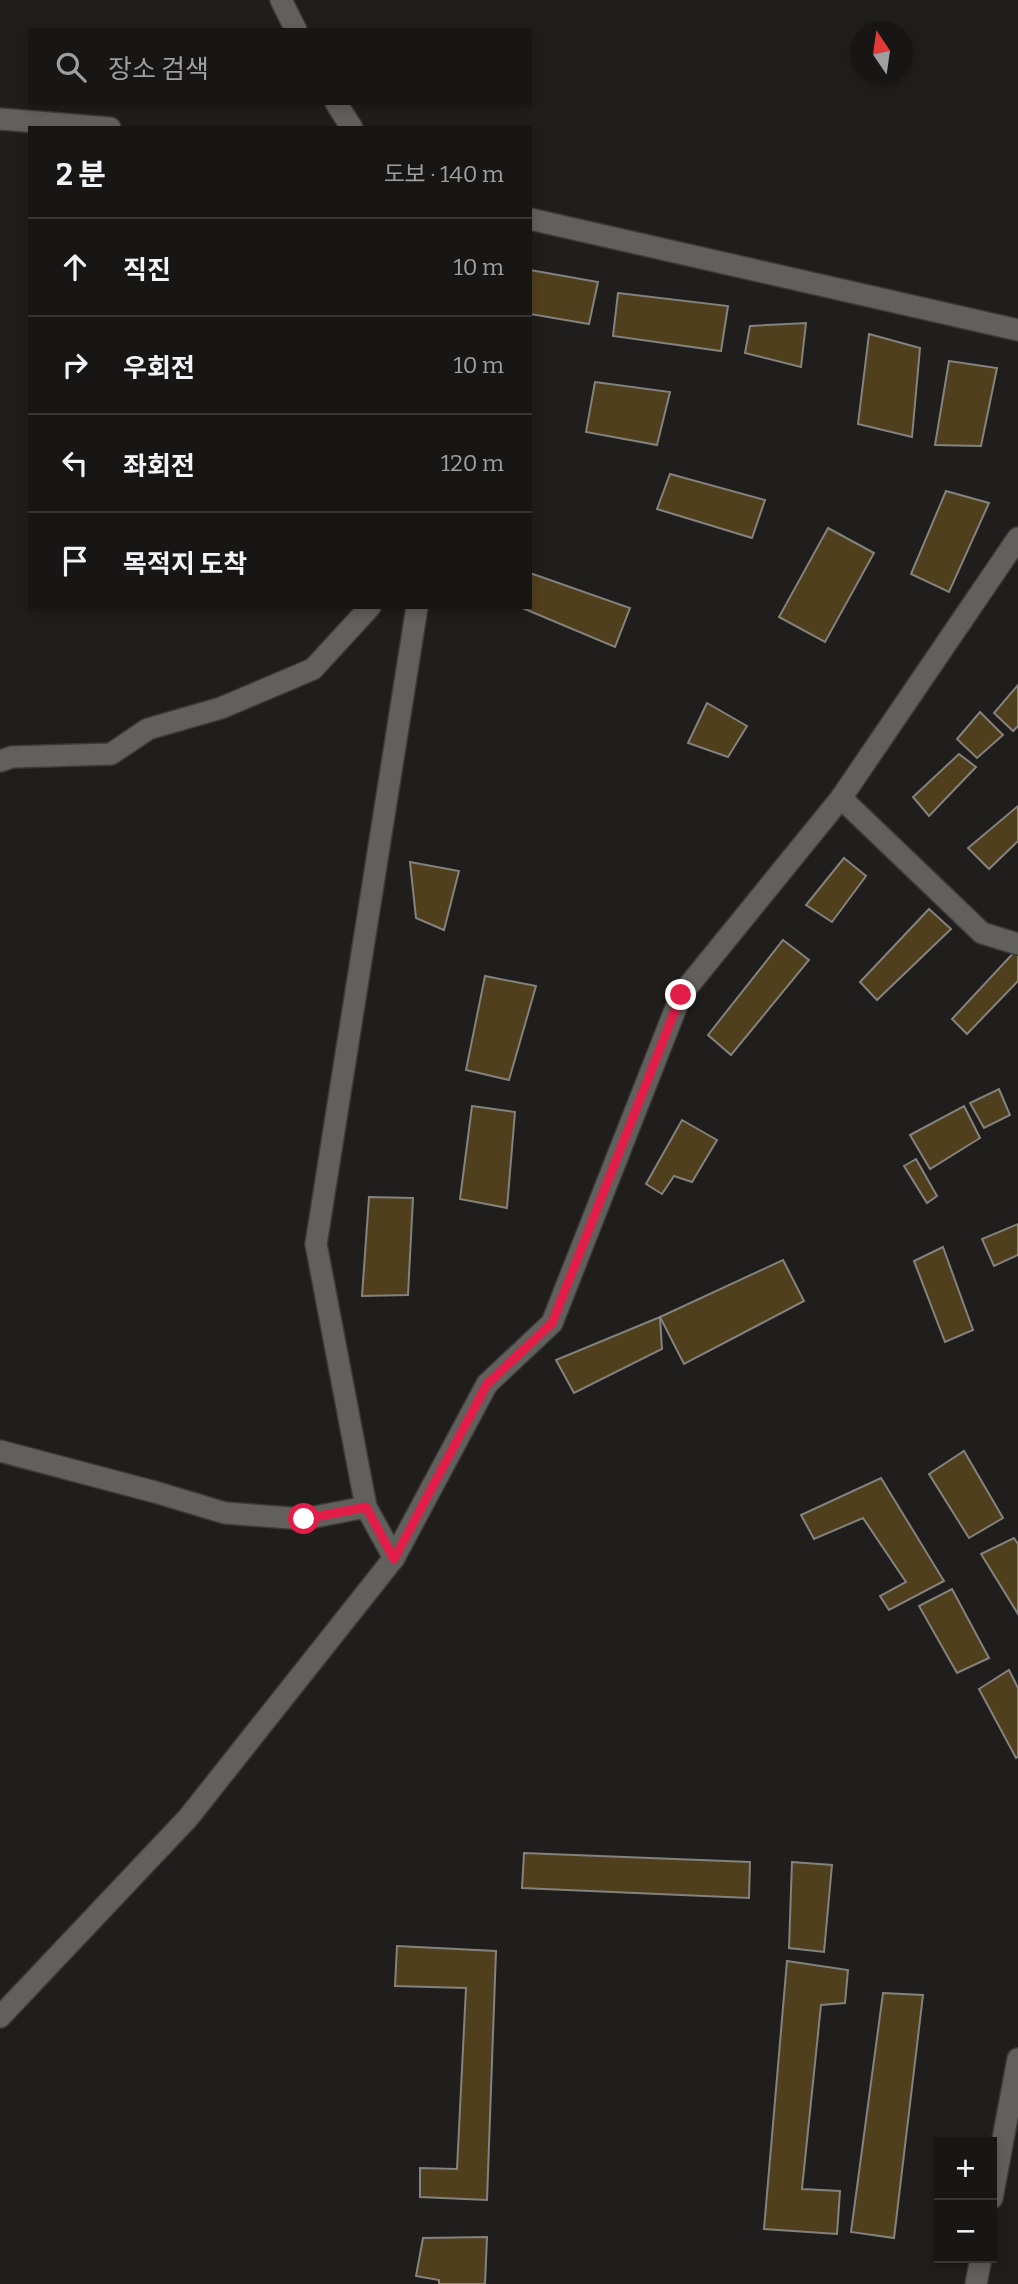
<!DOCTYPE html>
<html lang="ko">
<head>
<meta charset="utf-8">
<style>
	body { margin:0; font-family:Bitter,"Noto Sans KR",serif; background:#201f1e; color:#f1f3f6 }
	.controls { position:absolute; right:21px; bottom:21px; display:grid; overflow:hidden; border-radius:0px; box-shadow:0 4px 10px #0003 }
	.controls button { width:63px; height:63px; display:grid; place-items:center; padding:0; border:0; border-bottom:2px solid #363534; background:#171615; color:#f1f3f6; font:35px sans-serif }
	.compass { position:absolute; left:850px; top:21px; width:63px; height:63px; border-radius:50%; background:#171615; box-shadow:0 4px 10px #0003; rotate:347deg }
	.stop { position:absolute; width:21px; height:21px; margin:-16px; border:5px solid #e11d48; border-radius:50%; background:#fff }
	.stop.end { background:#e11d48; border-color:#fff; box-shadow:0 2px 7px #0008 }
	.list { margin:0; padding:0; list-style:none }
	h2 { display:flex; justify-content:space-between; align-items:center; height:91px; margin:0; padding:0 28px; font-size:30px }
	h2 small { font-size:23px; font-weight:400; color:#9e9fa0 }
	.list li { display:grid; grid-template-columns:46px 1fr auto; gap:21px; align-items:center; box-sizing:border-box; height:98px; padding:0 28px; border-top:2px solid #363534 }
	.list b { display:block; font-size:26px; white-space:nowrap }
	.list em { font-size:23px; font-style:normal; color:#9e9fa0 }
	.icon { flex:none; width:38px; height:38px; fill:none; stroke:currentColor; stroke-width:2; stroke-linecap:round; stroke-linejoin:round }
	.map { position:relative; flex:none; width:1018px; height:2284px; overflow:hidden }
	.search { position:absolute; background:#171615; box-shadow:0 4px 10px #0003; left:28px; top:28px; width:504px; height:77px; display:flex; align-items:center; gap:18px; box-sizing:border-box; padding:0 24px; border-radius:0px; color:#9e9fa0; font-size:26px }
	.panel { position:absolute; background:#171615; box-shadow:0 4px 10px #0003; left:28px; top:126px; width:504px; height:483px; border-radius:0px }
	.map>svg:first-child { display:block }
</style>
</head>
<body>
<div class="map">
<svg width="1018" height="2284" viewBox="0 0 1018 2284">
	<rect width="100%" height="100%" fill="#1f1e1c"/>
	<g fill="#503f1d" stroke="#84827f" stroke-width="2">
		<path d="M 530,270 L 598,282 L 589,324 L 530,314 Z"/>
		<path d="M 618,293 L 728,306 L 721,351 L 613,336 Z"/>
		<path d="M 806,323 L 801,367 L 745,353 L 750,326 Z"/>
		<path d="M 869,334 L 920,348 L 912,437 L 858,424 Z"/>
		<path d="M 949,361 L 997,368 L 981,446 L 935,445 Z"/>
		<path d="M 595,382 L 670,392 L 657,445 L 586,432 Z"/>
		<path d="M 670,474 L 765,500 L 752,538 L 657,509 Z"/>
		<path d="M 946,491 L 989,503 L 949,592 L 911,574 Z"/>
		<path d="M 828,528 L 874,553 L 825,642 L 779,617 Z"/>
		<path d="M 530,573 L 630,608 L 615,647 L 520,607 L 530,607 Z"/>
		<path d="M 1018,685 L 1018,726 L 1013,731 L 994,713 Z"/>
		<path d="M 707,703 L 747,726 L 728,757 L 688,743 Z"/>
		<path d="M 980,712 L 1003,735 L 977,758 L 957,739 Z"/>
		<path d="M 959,754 L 976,767 L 929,816 L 913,797 Z"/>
		<path d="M 1018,806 L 1018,841 L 989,869 L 968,848 Z"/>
		<path d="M 844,858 L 866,876 L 832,922 L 806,905 Z"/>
		<path d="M 410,862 L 459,871 L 444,930 L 416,918 Z"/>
		<path d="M 929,909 L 951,929 L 877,1000 L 860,982 Z"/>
		<path d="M 783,940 L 809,960 L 731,1055 L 708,1035 Z"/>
		<path d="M 1018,948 L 1018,981 L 967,1034 L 952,1019 Z"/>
		<path d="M 485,976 L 536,986 L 509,1080 L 466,1070 Z"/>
		<path d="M 999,1089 L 1010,1115 L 984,1128 L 970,1103 Z"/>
		<path d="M 472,1106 L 515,1112 L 507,1208 L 460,1199 Z"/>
		<path d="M 964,1106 L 980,1138 L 930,1169 L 910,1135 Z"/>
		<path d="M 682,1120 L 717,1140 L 692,1182 L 674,1176 L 662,1194 L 646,1184 Z"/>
		<path d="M 916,1159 L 937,1196 L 927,1203 L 904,1166 Z"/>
		<path d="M 369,1197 L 413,1198 L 408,1295 L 362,1296 Z"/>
		<path d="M 1018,1224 L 1018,1255 L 994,1266 L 982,1239 Z"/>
		<path d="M 943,1247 L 973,1330 L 945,1342 L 914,1261 Z"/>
		<path d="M 783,1260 L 804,1301 L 684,1364 L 660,1317 Z"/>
		<path d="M 660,1317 L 662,1349 L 574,1393 L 556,1360 Z"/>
		<path d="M 964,1451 L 1003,1518 L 969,1538 L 929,1474 Z"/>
		<path d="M 881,1478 L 944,1581 L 889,1610 L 880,1596 L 906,1582 L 863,1518 L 814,1539 L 801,1515 Z"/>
		<path d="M 1014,1538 L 1018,1544 L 1018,1614 L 981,1554 Z"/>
		<path d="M 952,1589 L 989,1658 L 957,1673 L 919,1606 Z"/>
		<path d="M 1009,1670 L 1018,1688 L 1018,1757 L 1016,1758 L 979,1689 Z"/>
		<path d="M 524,1853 L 750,1862 L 749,1898 L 522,1888 Z"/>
		<path d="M 792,1862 L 832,1865 L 824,1952 L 789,1948 Z"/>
		<path d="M 397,1946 L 496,1951 L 487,2200 L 420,2197 L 420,2168 L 457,2169 L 466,1988 L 395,1986 Z"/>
		<path d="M 787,1961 L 848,1970 L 845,2003 L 821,2005 L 802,2189 L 840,2191 L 837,2234 L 764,2229 Z"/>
		<path d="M 883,1993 L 923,1995 L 894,2238 L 851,2232 Z"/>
		<path d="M 487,2237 L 485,2284 L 439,2284 L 439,2280 L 416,2276 L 423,2238 Z"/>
	</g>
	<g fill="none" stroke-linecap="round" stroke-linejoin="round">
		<defs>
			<g id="minor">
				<path d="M 281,0 L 296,30"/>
				<path d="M 336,103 L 352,128"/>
				<path d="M 0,761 L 12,757 L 111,754 L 148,729 L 221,708 L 313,669 L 370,607"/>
				<path d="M 841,798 L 982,933 L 1018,944"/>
				<path d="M 0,1451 L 155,1492 L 225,1513 L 304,1519 L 366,1507 L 394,1558"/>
				<path d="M 366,1507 L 316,1244 L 417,607"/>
				<path d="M 0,2017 L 188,1818 L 394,1558 L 487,1384 L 552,1323 L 681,995 L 841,798 L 1018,538"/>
				<path d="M 992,2198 L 1018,2059"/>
				<path d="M 976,2284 L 981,2258"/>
			</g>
			<g id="secondary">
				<path d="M 0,119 L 110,128"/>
				<path d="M 530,219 L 1018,330"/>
			</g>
		</defs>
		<use href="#minor" stroke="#3c3b39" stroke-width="24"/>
		<use href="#secondary" stroke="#3c3b39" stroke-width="24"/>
		<use href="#minor" stroke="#62605d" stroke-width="21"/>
		<use href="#secondary" stroke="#62605d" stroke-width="21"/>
	</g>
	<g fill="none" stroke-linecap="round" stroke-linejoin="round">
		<path stroke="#e11d48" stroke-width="9" d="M 304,1519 L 366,1507 L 394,1559 L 487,1384 L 552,1323 L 681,995"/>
	</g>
</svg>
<div class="controls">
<button>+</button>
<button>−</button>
</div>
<svg class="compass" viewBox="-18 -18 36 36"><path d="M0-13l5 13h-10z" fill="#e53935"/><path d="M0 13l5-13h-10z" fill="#9e9fa0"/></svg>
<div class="stop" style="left:304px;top:1519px"></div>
<div class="stop end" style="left:681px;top:995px"></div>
<div class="search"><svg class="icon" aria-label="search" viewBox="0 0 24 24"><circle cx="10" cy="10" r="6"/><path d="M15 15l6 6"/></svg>장소 검색</div>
<section class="panel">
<h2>2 분<small>도보 · 140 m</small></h2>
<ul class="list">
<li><svg class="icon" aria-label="ahead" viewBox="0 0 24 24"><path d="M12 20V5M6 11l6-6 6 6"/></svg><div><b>직진</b></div><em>10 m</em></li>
<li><svg class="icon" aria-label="right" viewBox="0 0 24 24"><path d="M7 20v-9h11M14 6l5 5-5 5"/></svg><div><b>우회전</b></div><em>10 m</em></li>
<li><svg class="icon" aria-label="left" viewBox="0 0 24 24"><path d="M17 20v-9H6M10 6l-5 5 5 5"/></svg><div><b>좌회전</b></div><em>120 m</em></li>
<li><svg class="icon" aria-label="arrive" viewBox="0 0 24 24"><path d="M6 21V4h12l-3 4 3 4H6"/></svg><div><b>목적지 도착</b></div></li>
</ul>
</section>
</div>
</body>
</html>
